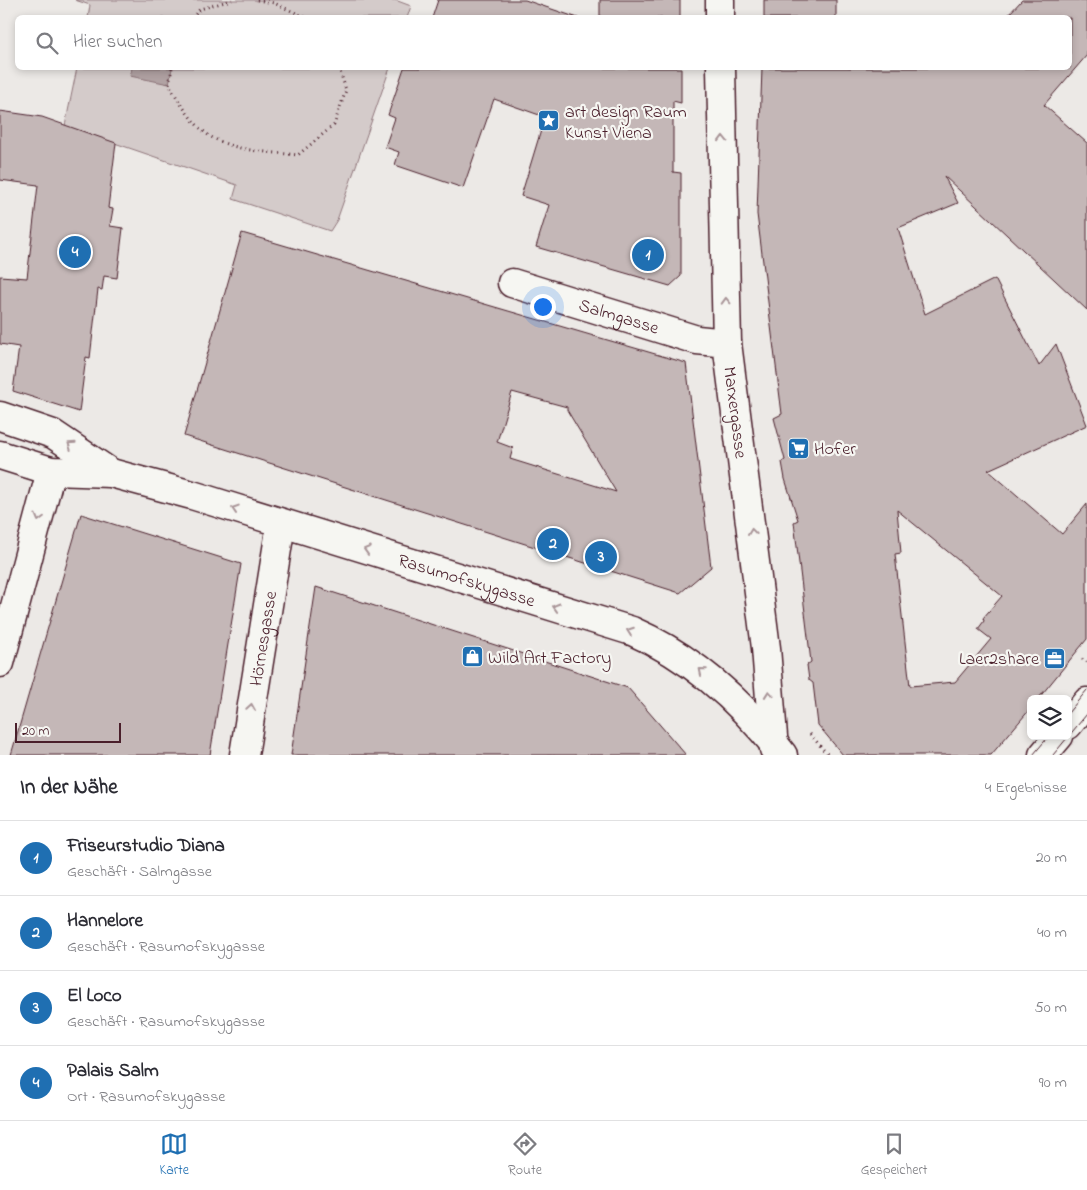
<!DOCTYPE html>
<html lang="de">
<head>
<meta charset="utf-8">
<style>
	body { margin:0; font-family:"Indie Flower",sans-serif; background:#f7f7f7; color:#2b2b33 }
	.controls { position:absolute; right:15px; bottom:15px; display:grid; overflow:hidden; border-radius:8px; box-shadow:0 2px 8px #0003 }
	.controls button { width:45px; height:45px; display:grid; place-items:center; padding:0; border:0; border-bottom:1px solid #e1e1e2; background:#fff; color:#2b2b33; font:25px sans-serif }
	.scale { position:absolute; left:15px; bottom:12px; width:106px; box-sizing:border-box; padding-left:5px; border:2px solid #4a1f2b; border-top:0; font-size:14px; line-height:18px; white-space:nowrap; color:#4a1f2b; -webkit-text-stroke:4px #f6f6f2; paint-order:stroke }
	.you { position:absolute; left:542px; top:306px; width:18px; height:18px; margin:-12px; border:4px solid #fff; border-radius:50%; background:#1a73e8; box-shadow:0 0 0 8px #1a73e833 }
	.badge { display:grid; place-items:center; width:32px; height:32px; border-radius:50%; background:#1f6fb2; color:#fff; font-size:16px; font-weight:700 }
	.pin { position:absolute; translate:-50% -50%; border:2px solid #fff; box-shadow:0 1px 5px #0006 }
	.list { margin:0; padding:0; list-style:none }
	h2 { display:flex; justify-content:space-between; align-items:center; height:65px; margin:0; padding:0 20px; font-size:21px }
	h2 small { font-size:16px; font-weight:400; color:#7c7c81 }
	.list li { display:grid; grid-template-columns:32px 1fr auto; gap:15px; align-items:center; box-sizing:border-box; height:75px; padding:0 20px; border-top:1px solid #e1e1e2 }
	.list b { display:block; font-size:19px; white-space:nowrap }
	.list p { margin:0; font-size:16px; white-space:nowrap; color:#7c7c81 }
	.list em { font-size:16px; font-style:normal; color:#7c7c81 }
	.icon { flex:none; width:28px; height:28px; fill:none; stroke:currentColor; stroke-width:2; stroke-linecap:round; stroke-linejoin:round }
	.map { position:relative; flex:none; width:1087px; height:755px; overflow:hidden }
	.search { position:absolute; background:#fff; box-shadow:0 2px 8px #0003; left:15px; right:15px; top:15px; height:55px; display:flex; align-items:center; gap:12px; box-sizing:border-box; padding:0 18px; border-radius:8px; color:#7c7c81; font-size:19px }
	.sheet { height:365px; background:#fff }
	nav { display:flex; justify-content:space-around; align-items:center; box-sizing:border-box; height:70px; border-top:1px solid #e1e1e2; background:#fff; font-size:14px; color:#7c7c81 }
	nav a { display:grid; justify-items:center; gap:2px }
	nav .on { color:#1f6fb2 }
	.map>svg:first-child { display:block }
</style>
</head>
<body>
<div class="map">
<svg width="1087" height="755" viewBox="0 0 1087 755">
	<rect width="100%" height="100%" fill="#ece9e6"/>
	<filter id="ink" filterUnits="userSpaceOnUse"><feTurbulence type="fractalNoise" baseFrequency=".02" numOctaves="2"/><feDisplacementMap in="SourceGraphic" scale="10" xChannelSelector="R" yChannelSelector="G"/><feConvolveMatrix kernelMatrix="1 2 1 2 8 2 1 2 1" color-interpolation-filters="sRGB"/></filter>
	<g filter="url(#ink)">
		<g fill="#d4cbca" stroke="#8f757a">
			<path d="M 75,0 L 395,0 L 411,6 L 407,18 L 88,18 L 90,5 Z"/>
			<path d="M 77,68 L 390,68 L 337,220 L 330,231 L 233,199 L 237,185 L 65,126 Z"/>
		</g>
		<path fill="#b1a2a3" stroke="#886e73" d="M 132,68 L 172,68 L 169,84 L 130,76 Z"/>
		<g fill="#c4b7b7" stroke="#4a1f2b" fill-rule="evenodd">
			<path d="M 438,0 L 525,0 L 578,18 L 432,18 Z"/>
			<rect x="600" y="0" width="80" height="18"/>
			<rect x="764" y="0" width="72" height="18"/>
			<path d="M 1022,0 L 1087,0 L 1087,55 L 1044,105 L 1087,143 L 1087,310 L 944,176 L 958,203 L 898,228 L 925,314 L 995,279 L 1039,366 L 1056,344 L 1087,425 L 988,470 L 1062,534 L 1087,504 L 1087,639 L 1038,699 L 1031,699 L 1031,708 L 991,755 L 843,755 L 818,725 L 813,683 L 809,680 L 807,665 L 811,662 L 794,522 L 798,520 L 785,479 L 782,462 L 785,460 L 774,418 L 782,414 L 757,214 L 762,68 L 1070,68 L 1070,18 L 1010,18 L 1009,14 ZM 897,510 L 1002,596 L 983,618 L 984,621 L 978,629 L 991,639 L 955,682 L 910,686 L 895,554 L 901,553 Z"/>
			<path d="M 404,68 L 681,68 L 681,103 L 673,101 L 673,172 L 681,173 L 681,276 L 670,286 L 536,247 L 549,205 L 521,196 L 545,117 L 494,99 L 463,188 L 395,165 L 399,152 L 385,147 L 395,118 L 388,115 Z"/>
			<path d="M 0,111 L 42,117 L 116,143 L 108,208 L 113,209 L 110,226 L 123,228 L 117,278 L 104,276 L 102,290 L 98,289 L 90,358 L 86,357 L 79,412 L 13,391 L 19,347 L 0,344 L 0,276 L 27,278 L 38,185 L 0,180 Z"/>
			<path d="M 242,233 L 686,363 L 711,567 L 680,593 L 184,436 ZM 512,392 L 567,407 L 567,410 L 616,492 L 510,459 L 513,448 L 497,442 Z"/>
			<path d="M 81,514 L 241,564 L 210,755 L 11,755 Z"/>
			<path d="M 316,587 L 628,688 L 686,755 L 291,755 Z"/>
		</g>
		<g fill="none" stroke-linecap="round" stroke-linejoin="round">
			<defs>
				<g id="street">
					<path d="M 720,0 L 720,18"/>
					<path id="s1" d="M 721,68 L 727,343 L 766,648 L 774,749"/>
					<path id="s2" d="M 512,283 L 697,340 L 727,343"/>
					<path d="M 0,416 L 53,434 L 111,473"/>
					<path id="s3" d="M 0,455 L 51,471 L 111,473 L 192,495 L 632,631 C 694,658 742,702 783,755"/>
					<path d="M 0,663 L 51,471"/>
					<path id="s4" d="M 244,755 L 281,524"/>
				</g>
				<g id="secondary">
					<path d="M 1068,725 L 1087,702"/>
					<path d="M 1043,755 L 1059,736"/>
				</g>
			</defs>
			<use href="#street" stroke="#4a1f2b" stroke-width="31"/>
			<use href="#secondary" stroke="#4a1f2b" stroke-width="31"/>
			<g stroke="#4a1f2b" stroke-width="3" stroke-dasharray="1 4" stroke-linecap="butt">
				<path d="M 257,0 L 274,3 L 307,18"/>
				<path d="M 192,18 L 200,9 L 232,0"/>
				<path d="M 172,68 L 169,84 C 179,102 196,130 215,139 C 240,152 271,152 298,155 L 334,125 L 346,90 L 339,68"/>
				<path d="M 1082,659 L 1087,662"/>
				<path d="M 810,734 L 828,755"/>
			</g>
			<use href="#street" stroke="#f6f6f2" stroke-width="28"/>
			<use href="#secondary" stroke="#f6f6f2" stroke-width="28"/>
			<g stroke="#4a1f2b" stroke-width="1">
				<path d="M 1068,713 L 1087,690"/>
				<path d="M 1033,755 L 1049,736"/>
				<path d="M 1053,755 L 1087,714"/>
			</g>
		</g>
		<defs><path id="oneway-chevron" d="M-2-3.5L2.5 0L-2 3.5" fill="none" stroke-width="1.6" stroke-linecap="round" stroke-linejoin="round" transform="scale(1.25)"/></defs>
		<g stroke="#a99598">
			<use href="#oneway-chevron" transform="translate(723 139) rotate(-91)"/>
			<use href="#oneway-chevron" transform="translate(726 301) rotate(-92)"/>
			<use href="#oneway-chevron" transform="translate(71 445) rotate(-146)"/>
			<use href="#oneway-chevron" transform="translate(235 509) rotate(-162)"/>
			<use href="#oneway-chevron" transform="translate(39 518) rotate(105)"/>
			<use href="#oneway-chevron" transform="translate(752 532) rotate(-97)"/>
			<use href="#oneway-chevron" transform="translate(367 550) rotate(-163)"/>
			<use href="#oneway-chevron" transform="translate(556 607) rotate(-163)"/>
			<use href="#oneway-chevron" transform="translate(630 631) rotate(-160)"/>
			<use href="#oneway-chevron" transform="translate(702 671) rotate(-140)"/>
			<use href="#oneway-chevron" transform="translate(769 694) rotate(-95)"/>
			<use href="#oneway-chevron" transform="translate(251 707) rotate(-81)"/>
		</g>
	</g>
	<defs>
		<symbol id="sight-square" viewBox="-11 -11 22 22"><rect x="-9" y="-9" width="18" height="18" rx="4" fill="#1f6fb2" stroke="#f6f6f2"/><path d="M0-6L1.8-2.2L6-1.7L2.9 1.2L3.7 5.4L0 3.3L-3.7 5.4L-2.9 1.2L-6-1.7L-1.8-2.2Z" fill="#fff"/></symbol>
		<symbol id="supermarket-square" viewBox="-11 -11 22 22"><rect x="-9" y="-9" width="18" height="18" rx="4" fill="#1f6fb2" stroke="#f6f6f2"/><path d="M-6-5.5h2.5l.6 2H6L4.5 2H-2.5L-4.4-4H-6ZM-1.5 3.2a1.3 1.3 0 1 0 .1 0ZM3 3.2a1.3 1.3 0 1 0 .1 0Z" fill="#fff"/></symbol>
		<symbol id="shop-square" viewBox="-11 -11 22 22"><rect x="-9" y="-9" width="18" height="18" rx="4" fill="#1f6fb2" stroke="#f6f6f2"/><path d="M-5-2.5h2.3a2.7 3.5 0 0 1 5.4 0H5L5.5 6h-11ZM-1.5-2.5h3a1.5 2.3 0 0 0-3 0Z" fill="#fff"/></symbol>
		<symbol id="office-square" viewBox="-11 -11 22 22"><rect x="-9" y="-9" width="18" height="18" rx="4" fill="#1f6fb2" stroke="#f6f6f2"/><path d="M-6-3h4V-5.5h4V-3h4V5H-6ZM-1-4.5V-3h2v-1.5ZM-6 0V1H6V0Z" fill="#fff"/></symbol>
	</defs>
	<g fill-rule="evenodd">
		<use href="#sight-square" x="536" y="108" width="25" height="25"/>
		<use href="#supermarket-square" x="786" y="436" width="25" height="25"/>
		<use href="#shop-square" x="460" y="644" width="25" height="25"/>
		<use href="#office-square" x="1042" y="646" width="25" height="25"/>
	</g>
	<g text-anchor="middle" stroke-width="4.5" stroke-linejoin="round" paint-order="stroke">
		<g font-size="18" fill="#4a1f2b" stroke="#f6f6f2" text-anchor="start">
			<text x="565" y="117">art design Raum<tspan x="565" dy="21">Kunst Viena</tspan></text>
			<text x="814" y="454">Hofer</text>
			<text x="488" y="663">Wild Art Factory</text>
			<text x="1039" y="664" text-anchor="end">Laer2share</text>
		</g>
		<g font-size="18" fill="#4a1f2b" stroke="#f6f6f2">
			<text dy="6" stroke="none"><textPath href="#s2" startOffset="112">Salmgasse</textPath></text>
			<text dy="6" stroke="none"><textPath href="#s1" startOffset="345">Marxergasse</textPath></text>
			<text dy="6" stroke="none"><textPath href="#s3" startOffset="485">Rasumofskygasse</textPath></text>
			<text dy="6" stroke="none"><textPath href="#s4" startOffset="118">Hörnesgasse</textPath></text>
		</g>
	</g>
</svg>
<div class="controls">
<button><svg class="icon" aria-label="layers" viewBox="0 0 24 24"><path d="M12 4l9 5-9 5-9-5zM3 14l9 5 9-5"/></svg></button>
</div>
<div class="scale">20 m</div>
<div class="you"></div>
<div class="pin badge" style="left:648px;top:255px">1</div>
<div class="pin badge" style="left:553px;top:544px">2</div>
<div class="pin badge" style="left:601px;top:557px">3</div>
<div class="pin badge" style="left:75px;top:252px">4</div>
<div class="search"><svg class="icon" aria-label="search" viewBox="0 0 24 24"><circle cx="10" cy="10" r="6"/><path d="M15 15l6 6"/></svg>Hier suchen</div>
</div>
<section class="sheet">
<h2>In der Nähe<small>4 Ergebnisse</small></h2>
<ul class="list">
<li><span class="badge">1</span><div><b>Friseurstudio Diana</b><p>Geschäft · Salmgasse</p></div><em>20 m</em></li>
<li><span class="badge">2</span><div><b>Hannelore</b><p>Geschäft · Rasumofskygasse</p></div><em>40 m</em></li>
<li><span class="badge">3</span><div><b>El Loco</b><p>Geschäft · Rasumofskygasse</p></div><em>50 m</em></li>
<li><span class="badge">4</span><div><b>Palais Salm</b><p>Ort · Rasumofskygasse</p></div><em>90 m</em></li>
</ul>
</section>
<nav>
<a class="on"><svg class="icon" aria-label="map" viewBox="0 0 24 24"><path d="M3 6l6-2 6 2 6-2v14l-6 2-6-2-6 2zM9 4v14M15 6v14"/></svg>Karte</a>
<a><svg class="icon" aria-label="directions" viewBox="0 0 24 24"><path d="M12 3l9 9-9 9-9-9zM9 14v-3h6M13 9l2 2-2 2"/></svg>Route</a>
<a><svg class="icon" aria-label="saved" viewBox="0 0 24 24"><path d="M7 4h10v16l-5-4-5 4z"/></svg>Gespeichert</a>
</nav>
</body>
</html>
